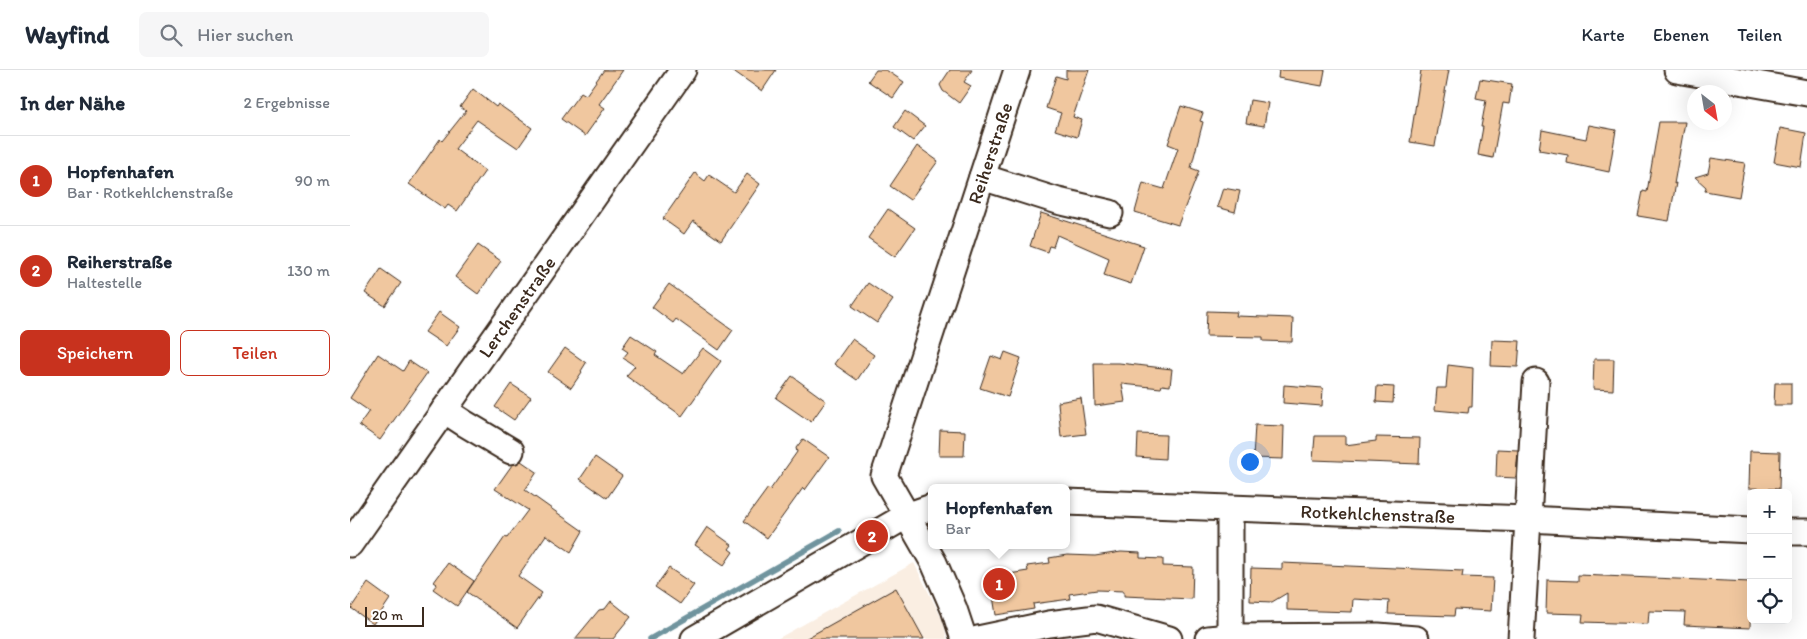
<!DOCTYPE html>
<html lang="de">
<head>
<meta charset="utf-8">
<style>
	body { margin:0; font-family:Itim,sans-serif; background:#f6f6f7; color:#1f2937 }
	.controls { position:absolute; right:15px; bottom:15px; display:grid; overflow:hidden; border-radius:8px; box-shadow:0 5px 20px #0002 }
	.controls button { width:45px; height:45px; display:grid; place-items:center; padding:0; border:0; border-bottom:1px solid #e0e1e3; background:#fff; color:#1f2937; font:25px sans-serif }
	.compass { position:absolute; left:1337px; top:15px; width:45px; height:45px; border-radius:50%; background:#fff; box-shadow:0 5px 20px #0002; rotate:149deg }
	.scale { position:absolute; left:15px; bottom:12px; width:59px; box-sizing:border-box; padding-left:5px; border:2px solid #3b2a1e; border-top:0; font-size:14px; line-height:18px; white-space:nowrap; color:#3b2a1e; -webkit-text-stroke:4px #fff; paint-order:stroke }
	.you { position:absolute; left:899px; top:391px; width:18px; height:18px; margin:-12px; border:4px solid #fff; border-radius:50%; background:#1a73e8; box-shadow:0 0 0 8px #1a73e833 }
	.badge { display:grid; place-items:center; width:32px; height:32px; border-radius:50%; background:#c8321e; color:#fff; font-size:16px; font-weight:700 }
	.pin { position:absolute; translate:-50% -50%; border:2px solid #fff; box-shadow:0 1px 5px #0006 }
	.popup { position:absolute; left:578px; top:414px; width:142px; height:65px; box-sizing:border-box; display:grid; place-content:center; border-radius:8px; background:#fff; filter:drop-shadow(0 1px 4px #0005); font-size:16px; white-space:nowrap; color:#747a83 }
	.popup b { font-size:19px; color:#1f2937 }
	.popup::after { content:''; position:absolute; left:50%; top:100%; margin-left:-10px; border:10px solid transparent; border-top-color:#fff }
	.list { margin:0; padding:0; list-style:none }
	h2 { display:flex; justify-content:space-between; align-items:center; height:65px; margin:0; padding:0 20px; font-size:21px }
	h2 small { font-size:16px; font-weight:400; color:#747a83 }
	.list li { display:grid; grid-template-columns:32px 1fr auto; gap:15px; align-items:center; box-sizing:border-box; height:90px; padding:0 20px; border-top:1px solid #e0e1e3 }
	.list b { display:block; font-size:19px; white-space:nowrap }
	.list p { margin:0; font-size:16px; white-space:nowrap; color:#747a83 }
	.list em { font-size:16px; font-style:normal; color:#747a83 }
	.actions { display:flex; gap:10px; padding:15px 20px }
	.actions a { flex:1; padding:11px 0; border:1px solid #c8321e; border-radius:8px; text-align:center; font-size:18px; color:#c8321e }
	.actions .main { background:#c8321e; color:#fff }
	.icon { flex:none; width:28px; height:28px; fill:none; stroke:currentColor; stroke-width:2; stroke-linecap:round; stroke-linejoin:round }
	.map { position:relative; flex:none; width:1457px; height:569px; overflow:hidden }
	header { display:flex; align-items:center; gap:30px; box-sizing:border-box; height:70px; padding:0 25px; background:#fff; border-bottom:1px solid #e0e1e3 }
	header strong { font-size:24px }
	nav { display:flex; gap:28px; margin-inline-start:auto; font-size:18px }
	.search { width:350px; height:45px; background:#f6f6f7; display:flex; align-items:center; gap:12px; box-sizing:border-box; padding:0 18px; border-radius:8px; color:#747a83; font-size:19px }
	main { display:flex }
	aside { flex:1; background:#fff }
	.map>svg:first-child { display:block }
</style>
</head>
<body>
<header>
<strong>Wayfind</strong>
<div class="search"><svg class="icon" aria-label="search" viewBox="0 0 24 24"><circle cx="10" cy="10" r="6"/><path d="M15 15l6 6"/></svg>Hier suchen</div>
<nav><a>Karte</a><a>Ebenen</a><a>Teilen</a></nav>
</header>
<main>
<aside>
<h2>In der Nähe<small>2 Ergebnisse</small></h2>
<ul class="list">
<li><span class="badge">1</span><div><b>Hopfenhafen</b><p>Bar · Rotkehlchenstraße</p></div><em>90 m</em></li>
<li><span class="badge">2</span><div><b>Reiherstraße</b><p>Haltestelle</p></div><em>130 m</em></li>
</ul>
<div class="actions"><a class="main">Speichern</a><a>Teilen</a></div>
</aside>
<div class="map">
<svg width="1457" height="569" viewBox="0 0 1457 569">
	<rect width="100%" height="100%" fill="#fff"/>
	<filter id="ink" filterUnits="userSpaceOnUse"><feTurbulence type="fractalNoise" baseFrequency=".02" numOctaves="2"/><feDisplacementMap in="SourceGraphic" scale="10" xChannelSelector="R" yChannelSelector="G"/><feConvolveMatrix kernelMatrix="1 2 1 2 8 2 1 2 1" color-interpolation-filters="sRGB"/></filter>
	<g filter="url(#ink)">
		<path fill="#faeee2" d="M 564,493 L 593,551 L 597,569 L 427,569 Z"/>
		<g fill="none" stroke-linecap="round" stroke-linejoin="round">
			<path stroke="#6f949e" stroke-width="5.5" d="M 300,569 L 489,461"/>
		</g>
		<g fill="#f0c79f" stroke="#3b2a1e">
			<path d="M 254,0 L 273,0 L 249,34 L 255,38 L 235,66 L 211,49 L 231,22 L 236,25 Z"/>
			<path d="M 382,0 L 426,0 L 412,21 Z"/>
			<path d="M 526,0 L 536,0 L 554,12 L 543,28 L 518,11 Z"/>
			<path d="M 600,0 L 622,0 L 614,12 L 621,16 L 609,33 L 593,21 L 590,15 Z"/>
			<path d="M 716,0 L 739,0 L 723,47 L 732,50 L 727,67 L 705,60 L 711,43 L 696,38 L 706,6 L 716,9 Z"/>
			<path d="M 929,0 L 975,0 L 972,16 L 928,8 Z"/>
			<path d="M 1071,0 L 1099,0 L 1085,76 L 1060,72 Z"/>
			<path d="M 1130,9 L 1162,14 L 1159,34 L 1153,33 L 1143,88 L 1128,85 L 1133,57 L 1131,57 L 1136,30 L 1126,28 Z"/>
			<path d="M 123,19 L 146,37 L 148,34 L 182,58 L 168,78 L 127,50 L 105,79 L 135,101 L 107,141 L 98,135 L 95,139 L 59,114 L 90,69 L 92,71 L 116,41 L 110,37 Z"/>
			<path d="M 900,30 L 918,33 L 914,56 L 896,53 Z"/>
			<path d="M 831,36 L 853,43 L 850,51 L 853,52 L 841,98 L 849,101 L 828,155 L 785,142 L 793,113 L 814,119 L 828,78 L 818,74 Z"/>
			<path d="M 555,41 L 575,56 L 563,71 L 544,57 Z"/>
			<path d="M 1309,52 L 1335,52 L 1324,114 L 1326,113 L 1319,151 L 1288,146 L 1293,121 L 1297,122 Z"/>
			<path d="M 1239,55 L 1266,60 L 1259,102 L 1217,93 L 1218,85 L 1189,80 L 1192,60 L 1236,69 Z"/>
			<path d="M 1430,58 L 1456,63 L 1451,97 L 1424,92 Z"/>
			<path d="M 567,76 L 588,91 L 560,130 L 540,116 Z"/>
			<path d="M 1361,88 L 1395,93 L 1389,127 L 1355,121 L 1356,117 L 1345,107 L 1358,103 Z"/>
			<path d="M 345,103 L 355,111 L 359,105 L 384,122 L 397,104 L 410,114 L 371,171 L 343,151 L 334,164 L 313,149 Z"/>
			<path d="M 873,118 L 890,121 L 885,142 L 867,137 Z"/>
			<path d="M 538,139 L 565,158 L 545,187 L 518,168 Z"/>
			<path d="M 691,143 L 794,176 L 781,214 L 754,205 L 759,188 L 707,165 L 703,177 L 699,176 L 697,182 L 680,176 Z"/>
			<path d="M 128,175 L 151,191 L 128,224 L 105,207 Z"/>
			<path d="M 31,199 L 51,213 L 35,236 L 15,223 Z"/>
			<path d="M 518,213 L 543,230 L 527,253 L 502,236 Z"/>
			<path d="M 319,214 L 383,260 L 369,280 L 326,249 L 323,253 L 302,237 Z"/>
			<path d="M 857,241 L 887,242 L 886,246 L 943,248 L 942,272 L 913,271 L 913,267 L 856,266 Z"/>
			<path d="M 89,242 L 110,257 L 96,276 L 75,262 Z"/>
			<path d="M 281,265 L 307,282 L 305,285 L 333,304 L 353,278 L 371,291 L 332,346 L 276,306 L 285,296 L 273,288 L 278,282 L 272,278 Z"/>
			<path d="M 502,269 L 524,285 L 507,310 L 484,294 Z"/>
			<path d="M 1142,270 L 1170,271 L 1168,297 L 1141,296 Z"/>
			<path d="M 215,278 L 236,293 L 231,301 L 232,302 L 221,318 L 198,302 Z"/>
			<path d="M 655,282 L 671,288 L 658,327 L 630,318 L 641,286 L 652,290 Z"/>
			<path d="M 28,284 L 53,301 L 59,291 L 77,303 L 30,370 L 9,355 L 19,341 L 0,328 Z"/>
			<path d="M 1244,289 L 1264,289 L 1263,320 L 1243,319 Z"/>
			<path d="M 744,293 L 769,293 L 822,299 L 820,316 L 812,315 L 811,318 L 772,314 L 775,332 L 745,336 Z"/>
			<path d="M 1098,295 L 1123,298 L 1122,337 L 1119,337 L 1118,343 L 1085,340 L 1087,318 L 1096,318 Z"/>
			<path d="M 442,306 L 476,331 L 461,352 L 426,328 Z"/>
			<path d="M 1425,313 L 1441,313 L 1441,335 L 1424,335 Z"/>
			<path d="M 161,314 L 181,327 L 164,350 L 145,337 Z"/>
			<path d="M 934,315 L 973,318 L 972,336 L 933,333 Z"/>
			<path d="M 1027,316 L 1044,317 L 1043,333 L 1026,332 Z"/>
			<path d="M 731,328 L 736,364 L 711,367 L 708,332 Z"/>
			<path d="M 905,355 L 934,356 L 933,389 L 903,388 Z"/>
			<path d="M 590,360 L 615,361 L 614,386 L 589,386 Z"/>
			<path d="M 788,364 L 816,365 L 815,389 L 787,387 Z"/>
			<path d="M 965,366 L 995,366 L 995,375 L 1026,371 L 1026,367 L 1070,368 L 1069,394 L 963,390 Z"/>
			<path d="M 453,369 L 479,387 L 455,420 L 453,418 L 417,468 L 394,451 L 418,418 L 420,420 L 447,382 L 446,378 Z"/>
			<path d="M 1147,379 L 1168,380 L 1166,408 L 1146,407 Z"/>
			<path d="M 1400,381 L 1430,382 L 1429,419 L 1399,418 Z"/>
			<path d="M 245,387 L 272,406 L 257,428 L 230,409 Z"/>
			<path d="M 171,391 L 187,402 L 175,420 L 233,461 L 221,482 L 196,465 L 168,506 L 192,523 L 167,558 L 117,522 L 155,467 L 157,468 L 178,440 L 145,419 L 162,395 Z"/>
			<path d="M 357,457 L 382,475 L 379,479 L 383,482 L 374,495 L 345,475 Z"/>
			<path d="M 771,482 L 790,483 L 790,488 L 813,489 L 813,496 L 843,497 L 842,529 L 774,526 L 774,521 L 747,520 L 719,524 L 720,529 L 683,534 L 684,539 L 646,545 L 640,507 L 678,501 L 677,496 L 700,493 L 699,488 L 717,485 L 745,486 Z"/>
			<path d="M 98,493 L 124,511 L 107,536 L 83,519 L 87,514 L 84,512 Z"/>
			<path d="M 932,493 L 1113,501 L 1112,507 L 1143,508 L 1141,541 L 1105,539 L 1104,546 L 1038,544 L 1039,531 L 1003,529 L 1002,542 L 937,540 L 937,523 L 922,532 L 900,531 L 901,498 L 932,499 Z"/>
			<path d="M 319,498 L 344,515 L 330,534 L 305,517 Z"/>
			<path d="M 1228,505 L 1401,512 L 1400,558 L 1334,555 L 1335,542 L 1299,541 L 1298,554 L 1232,552 L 1233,544 L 1196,543 L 1197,510 L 1228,511 Z"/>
			<path d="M 18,513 L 40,529 L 23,554 L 1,538 Z"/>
			<path d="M 546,518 L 574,569 L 455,569 Z"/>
			<path d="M 261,531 L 281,547 L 263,569 L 225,569 L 249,540 L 255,539 Z"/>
		</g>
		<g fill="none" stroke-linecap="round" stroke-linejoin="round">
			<defs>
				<g id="minor">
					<path d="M 1327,0 L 1457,23"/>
					<path d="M 632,107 L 708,131 L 760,143"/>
					<path d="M 94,340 L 114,353 L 161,381"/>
					<path id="s1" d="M 716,432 L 1177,449 L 1401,460"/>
					<path d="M 1438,462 L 1457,462"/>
					<path id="s2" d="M 0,474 L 333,0"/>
					<path d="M 880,567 L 880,439"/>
					<path d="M 344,569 L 556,446 L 582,437"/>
					<path id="s3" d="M 614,569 L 604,539 L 584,493 L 534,406 L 667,0"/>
					<path d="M 628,569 L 699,554 L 746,548 L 819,569"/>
					<path d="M 858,569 L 880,567 L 1028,566 L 1066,569"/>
					<path d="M 1171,569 L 1186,312"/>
				</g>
			</defs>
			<use href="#minor" stroke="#3b2a1e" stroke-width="29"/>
			<use href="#minor" stroke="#fff" stroke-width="25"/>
		</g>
	</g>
	<g text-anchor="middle" stroke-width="4" stroke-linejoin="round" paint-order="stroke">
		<g font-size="19" fill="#3b2a1e" stroke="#fff">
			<text dy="7" stroke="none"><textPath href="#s3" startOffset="522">Reiherstraße</textPath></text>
			<text dy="7" stroke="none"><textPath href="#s2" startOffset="290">Lerchenstraße</textPath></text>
			<text dy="7" stroke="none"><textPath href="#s1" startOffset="312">Rotkehlchenstraße</textPath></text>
		</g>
	</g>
</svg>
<div class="controls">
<button>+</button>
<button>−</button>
<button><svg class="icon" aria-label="locate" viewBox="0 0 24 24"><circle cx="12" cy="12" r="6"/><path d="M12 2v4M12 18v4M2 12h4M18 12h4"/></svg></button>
</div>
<svg class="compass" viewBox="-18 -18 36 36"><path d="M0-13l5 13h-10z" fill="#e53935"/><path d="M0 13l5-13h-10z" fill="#747a83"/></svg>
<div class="scale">20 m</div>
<div class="you"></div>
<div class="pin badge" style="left:649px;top:514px">1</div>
<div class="popup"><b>Hopfenhafen</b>Bar</div>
<div class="pin badge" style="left:522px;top:466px">2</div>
</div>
</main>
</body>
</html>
